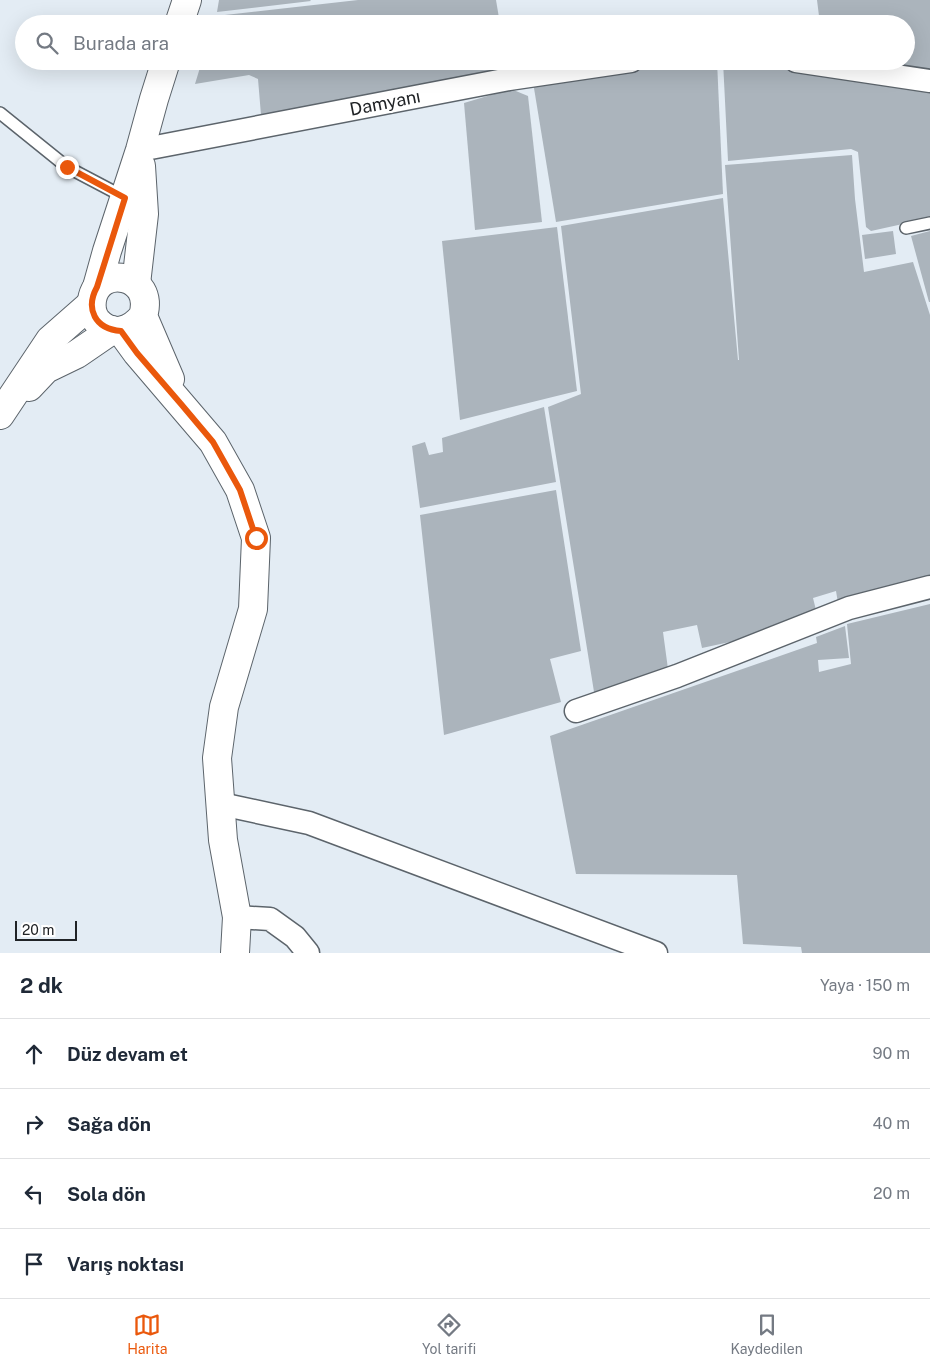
<!DOCTYPE html>
<html lang="tr">
<head>
<meta charset="utf-8">
<style>
	body { margin:0; font-family:"Public Sans",sans-serif; background:#f6f6f7; color:#1f2937 }
	.scale { position:absolute; left:15px; bottom:12px; width:62px; box-sizing:border-box; padding-left:5px; border:2px solid #202326; border-top:0; font-size:14px; line-height:18px; white-space:nowrap; color:#202326; -webkit-text-stroke:4px #fff; paint-order:stroke }
	.stop { position:absolute; width:15px; height:15px; margin:-11px; border:4px solid #ea580c; border-radius:50%; background:#fff }
	.stop.end { background:#ea580c; border-color:#fff; box-shadow:0 1px 5px #0008 }
	.list { margin:0; padding:0; list-style:none }
	h2 { display:flex; justify-content:space-between; align-items:center; height:65px; margin:0; padding:0 20px; font-size:21px }
	h2 small { font-size:16px; font-weight:400; color:#747a83 }
	.list li { display:grid; grid-template-columns:32px 1fr auto; gap:15px; align-items:center; box-sizing:border-box; height:70px; padding:0 20px; border-top:1px solid #e0e1e3 }
	.list b { display:block; font-size:19px; white-space:nowrap }
	.list em { font-size:16px; font-style:normal; color:#747a83 }
	.icon { flex:none; width:28px; height:28px; fill:none; stroke:currentColor; stroke-width:2; stroke-linecap:round; stroke-linejoin:round }
	.map { position:relative; flex:none; width:930px; height:953px; overflow:hidden }
	.search { position:absolute; background:#fff; box-shadow:0 5px 20px #0002; left:15px; right:15px; top:15px; height:55px; display:flex; align-items:center; gap:12px; box-sizing:border-box; padding:0 18px; border-radius:28px; color:#747a83; font-size:19px }
	.sheet { height:345px; background:#fff }
	nav { display:flex; justify-content:space-around; align-items:center; box-sizing:border-box; height:70px; border-top:1px solid #e0e1e3; background:#fff; font-size:14px; color:#747a83 }
	nav a { display:grid; justify-items:center; gap:2px }
	nav .on { color:#ea580c }
	.map>svg:first-child { display:block }
</style>
</head>
<body>
<div class="map">
<svg width="930" height="953" viewBox="0 0 930 953">
	<rect width="100%" height="100%" fill="#e3ecf4"/>
	<g fill="#abb4bc">
		<path d="M 219,0 L 310,0 L 311,1 L 217,12 Z"/>
		<path d="M 358,0 L 496,0 L 500,24 L 214,24 L 216,16 Z"/>
		<path d="M 817,0 L 930,0 L 930,75 L 834,61 L 906,61 L 906,24 L 820,24 Z"/>
		<path d="M 202,61 L 507,61 L 509,71 L 261,115 L 258,79 L 249,75 L 195,84 Z"/>
		<path d="M 657,61 L 717,61 L 723,194 L 556,222 L 532,76 Z"/>
		<path d="M 723,61 L 763,61 L 930,84 L 930,218 L 871,231 L 866,227 L 858,152 L 851,149 L 728,161 Z"/>
		<path d="M 511,89 L 528,96 L 542,222 L 475,230 L 464,103 Z"/>
		<path d="M 852,155 L 855,199 L 864,272 L 913,262 L 930,315 L 930,580 L 838,603 L 836,591 L 813,598 L 817,614 L 753,637 L 702,648 L 697,625 L 663,632 L 668,669 L 595,698 L 548,407 L 581,394 L 561,226 L 723,198 L 738,360 L 739,360 L 725,165 Z"/>
		<path d="M 557,227 L 577,391 L 460,420 L 442,241 Z"/>
		<path d="M 893,231 L 896,254 L 865,259 L 862,235 Z"/>
		<path d="M 930,231 L 930,302 L 929,302 L 911,236 Z"/>
		<path d="M 544,407 L 556,482 L 420,508 L 412,446 L 425,442 L 429,455 L 443,452 L 442,438 Z"/>
		<path d="M 556,490 L 581,651 L 550,659 L 561,702 L 444,735 L 420,515 Z"/>
		<path d="M 930,604 L 930,953 L 802,953 L 801,947 L 743,944 L 737,875 L 576,874 L 550,736 L 817,643 L 816,637 L 845,626 L 849,658 L 818,660 L 819,672 L 851,664 L 847,624 Z"/>
	</g>
	<g fill="none" stroke-linecap="round" stroke-linejoin="round">
		<defs>
			<g id="lane">
				<path d="M 0,113 L 67,167 L 124,197"/>
				<path d="M 906,228 L 930,223"/>
			</g>
			<g id="street">
				<path d="M 796,61 L 930,81"/>
				<path d="M 140,150 L 509,79 L 631,61"/>
				<path d="M 576,711 L 677,676 L 849,608 L 930,587"/>
				<path d="M 221,804 L 309,823 L 656,953"/>
				<path d="M 237,917 L 270,919 L 295,937 L 308,953"/>
			</g>
			<g id="secondary">
				<path d="M 179,24 L 187,0"/>
				<path d="M 136,284 L 144,214 L 141,166"/>
				<path d="M 97,287 L 107,251 L 140,150 L 154,99 L 166,61"/>
				<path d="M 143,316 C 131,331 112,338 97,321 C 92,315 91,307 92,300 C 98,263 156,274 143,316 L 170,379"/>
				<path d="M 121,331 L 137,353 L 213,442 L 240,490 L 256,538 L 253,609 L 224,707 L 217,758 L 223,840 L 237,917 L 235,953"/>
				<path d="M 29,387 L 46,369 L 77,354 L 112,330"/>
				<path d="M 0,415 L 50,340 L 91,304"/>
			</g>
		</defs>
		<use href="#lane" stroke="#5c646b" stroke-width="14"/>
		<use href="#street" stroke="#5c646b" stroke-width="25"/>
		<use href="#secondary" stroke="#5c646b" stroke-width="30"/>
		<use href="#lane" stroke="#fff" stroke-width="11"/>
		<use href="#street" stroke="#fff" stroke-width="22"/>
		<use href="#secondary" stroke="#fff" stroke-width="28"/>
	</g>
	<g fill="none" stroke-linecap="round" stroke-linejoin="round">
		<path stroke="#ea580c" stroke-width="6" d="M 67,167 L 125,198 L 97,287 C 85,309 95,329 121,331 L 137,353 L 181,404 L 213,442 L 240,490 L 256,538"/>
	</g>
	<g text-anchor="middle" stroke-width="4" stroke-linejoin="round" paint-order="stroke">
		<g font-size="18" fill="#202326" stroke="#fff">
			<text transform="translate(385 103) rotate(-11)" y="6">Damyanı</text>
		</g>
	</g>
</svg>
<div class="scale">20 m</div>
<div class="stop" style="left:256px;top:538px"></div>
<div class="stop end" style="left:67px;top:167px"></div>
<div class="search"><svg class="icon" aria-label="search" viewBox="0 0 24 24"><circle cx="10" cy="10" r="6"/><path d="M15 15l6 6"/></svg>Burada ara</div>
</div>
<section class="sheet">
<h2>2 dk<small>Yaya · 150 m</small></h2>
<ul class="list">
<li><svg class="icon" aria-label="ahead" viewBox="0 0 24 24"><path d="M12 20V5M6 11l6-6 6 6"/></svg><div><b>Düz devam et</b></div><em>90 m</em></li>
<li><svg class="icon" aria-label="right" viewBox="0 0 24 24"><path d="M7 20v-9h11M14 6l5 5-5 5"/></svg><div><b>Sağa dön</b></div><em>40 m</em></li>
<li><svg class="icon" aria-label="left" viewBox="0 0 24 24"><path d="M17 20v-9H6M10 6l-5 5 5 5"/></svg><div><b>Sola dön</b></div><em>20 m</em></li>
<li><svg class="icon" aria-label="arrive" viewBox="0 0 24 24"><path d="M6 21V4h12l-3 4 3 4H6"/></svg><div><b>Varış noktası</b></div></li>
</ul>
</section>
<nav>
<a class="on"><svg class="icon" aria-label="map" viewBox="0 0 24 24"><path d="M3 6l6-2 6 2 6-2v14l-6 2-6-2-6 2zM9 4v14M15 6v14"/></svg>Harita</a>
<a><svg class="icon" aria-label="directions" viewBox="0 0 24 24"><path d="M12 3l9 9-9 9-9-9zM9 14v-3h6M13 9l2 2-2 2"/></svg>Yol tarifi</a>
<a><svg class="icon" aria-label="saved" viewBox="0 0 24 24"><path d="M7 4h10v16l-5-4-5 4z"/></svg>Kaydedilen</a>
</nav>
</body>
</html>
